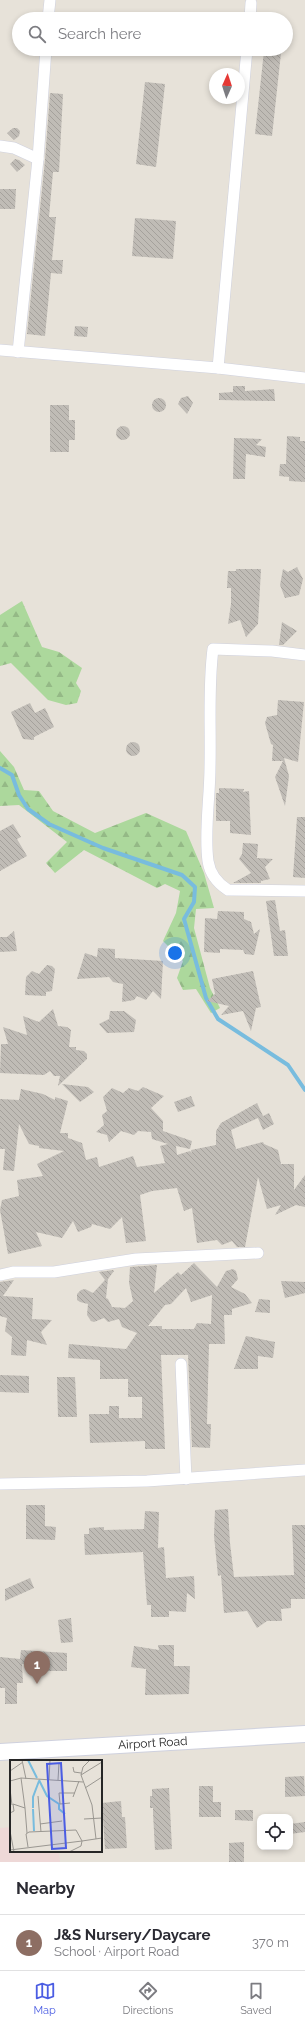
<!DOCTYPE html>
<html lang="en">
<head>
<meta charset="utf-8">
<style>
	body { margin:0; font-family:Raleway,sans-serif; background:#f7f7f7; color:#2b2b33 }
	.controls { position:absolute; right:12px; bottom:12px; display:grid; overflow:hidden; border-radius:8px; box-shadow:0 2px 6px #0003 }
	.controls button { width:36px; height:36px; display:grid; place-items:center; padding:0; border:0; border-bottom:1px solid #e1e1e2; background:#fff; color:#2b2b33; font:20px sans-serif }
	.compass { position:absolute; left:209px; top:68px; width:36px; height:36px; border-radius:50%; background:#fff; box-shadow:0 2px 6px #0003; rotate:3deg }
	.you { position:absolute; left:175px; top:953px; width:14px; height:14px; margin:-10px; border:3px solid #fff; border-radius:50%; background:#1a73e8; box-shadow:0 0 0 6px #1a73e833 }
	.badge { display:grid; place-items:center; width:26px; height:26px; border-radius:50%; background:#4b5de3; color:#fff; font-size:13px; font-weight:700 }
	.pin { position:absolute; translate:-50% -33px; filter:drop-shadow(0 1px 2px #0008) }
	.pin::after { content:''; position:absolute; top:21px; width:14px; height:12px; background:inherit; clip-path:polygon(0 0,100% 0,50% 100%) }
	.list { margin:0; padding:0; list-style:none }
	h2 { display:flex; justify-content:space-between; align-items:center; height:52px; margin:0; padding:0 16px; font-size:17px }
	h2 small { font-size:13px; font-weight:400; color:#7c7c81 }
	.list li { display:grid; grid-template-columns:26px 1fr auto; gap:12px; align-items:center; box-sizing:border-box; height:56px; padding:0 16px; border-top:1px solid #e1e1e2 }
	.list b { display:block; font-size:15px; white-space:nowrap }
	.list p { margin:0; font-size:13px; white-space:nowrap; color:#7c7c81 }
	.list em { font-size:13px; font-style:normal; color:#7c7c81 }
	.icon { flex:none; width:22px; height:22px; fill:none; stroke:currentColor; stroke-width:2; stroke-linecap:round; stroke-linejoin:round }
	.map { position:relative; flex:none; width:305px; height:1862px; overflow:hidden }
	.search { position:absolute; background:#fff; box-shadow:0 2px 6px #0003; left:12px; right:12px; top:12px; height:44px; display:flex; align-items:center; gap:10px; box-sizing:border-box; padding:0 14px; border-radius:22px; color:#7c7c81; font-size:15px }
	.sheet { height:108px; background:#fff }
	nav { display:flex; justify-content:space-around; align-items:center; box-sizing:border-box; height:56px; border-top:1px solid #e1e1e2; background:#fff; font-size:11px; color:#7c7c81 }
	nav a { display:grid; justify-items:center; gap:2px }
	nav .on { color:#4b5de3 }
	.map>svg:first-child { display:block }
</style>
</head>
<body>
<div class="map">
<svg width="305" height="1862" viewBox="0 0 305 1862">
	<defs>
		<pattern id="forest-firs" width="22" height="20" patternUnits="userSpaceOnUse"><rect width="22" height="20" fill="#acd89c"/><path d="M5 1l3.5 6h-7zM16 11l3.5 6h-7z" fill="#94b986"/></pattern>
		<pattern id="building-back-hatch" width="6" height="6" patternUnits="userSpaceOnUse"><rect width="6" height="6" fill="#c0bcb6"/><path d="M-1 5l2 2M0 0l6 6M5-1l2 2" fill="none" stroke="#a5a19c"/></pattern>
	</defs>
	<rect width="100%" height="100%" fill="#e7e2d9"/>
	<path fill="#eed8d7" d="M 11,1827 L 11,1851 L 59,1851 L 60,1862 L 0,1862 L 0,1828 Z"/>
	<g fill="url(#forest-firs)">
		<path d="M 22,601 L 42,647 L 59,652 L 82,668 L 76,683 L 81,691 L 77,703 L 66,705 L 48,700 L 11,663 L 0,666 L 0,615 Z"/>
		<path d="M 0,751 L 14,767 L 24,790 L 39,791 L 53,811 L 95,833 L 146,813 L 186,831 L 204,873 L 214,908 L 196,909 L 194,928 L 210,988 L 220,1008 L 211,1013 L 196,989 L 183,990 L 177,978 L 183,961 L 163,941 L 176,913 L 180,891 L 165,884 L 157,888 L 84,850 L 55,873 L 46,863 L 67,842 L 19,805 L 0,806 Z"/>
	</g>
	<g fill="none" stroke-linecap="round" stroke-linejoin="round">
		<path stroke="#78bcde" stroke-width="4" d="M 0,768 L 12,775 L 19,795 L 28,809 L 49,824 L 103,848 L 182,875 L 195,887 L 194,902 L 184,919 L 206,998 L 218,1019 L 288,1065 L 305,1090"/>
	</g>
	<g fill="url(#building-back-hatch)" fill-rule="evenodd">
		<path d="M 264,51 L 281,53 L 272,136 L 255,134 Z"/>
		<path d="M 145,82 L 165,84 L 156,167 L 136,164 Z"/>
		<path d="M 50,93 L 63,94 L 59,172 L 53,172 L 49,217 L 56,217 L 52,260 L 63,260 L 62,274 L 51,273 L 45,336 L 27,334 L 45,160 Z"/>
		<path d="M 13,128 L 17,128 L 20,131 L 19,136 L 14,140 L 7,133 Z"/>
		<path d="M 15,159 L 19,160 L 25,165 L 17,172 L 10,164 Z"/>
		<path d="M 0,189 L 16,189 L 15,209 L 0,209 Z"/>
		<path d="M 135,218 L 176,221 L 173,259 L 132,256 Z"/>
		<path d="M 75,326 L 88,327 L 87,337 L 74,336 Z"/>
		<path d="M 233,386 L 245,386 L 245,391 L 274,389 L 275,401 L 219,400 L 219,393 L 233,392 Z"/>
		<path d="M 188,396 L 193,403 L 187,414 L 178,404 L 181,398 Z"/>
		<circle cx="159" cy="405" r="7"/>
		<path d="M 50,405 L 69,405 L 69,420 L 75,420 L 75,440 L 69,440 L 69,452 L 50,452 Z"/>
		<circle cx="123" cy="433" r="7"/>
		<path d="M 287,436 L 300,437 L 300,441 L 305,441 L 305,482 L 289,481 L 289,477 L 279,476 L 280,464 L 286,464 Z"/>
		<path d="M 234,438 L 262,439 L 256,445 L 266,447 L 265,457 L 246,454 L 245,479 L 233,479 Z"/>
		<path d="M 297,567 L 303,579 L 299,595 L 285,598 L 280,585 L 283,569 L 288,572 Z"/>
		<path d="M 236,569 L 261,569 L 258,624 L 246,637 L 240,620 L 228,624 L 231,604 L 231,588 L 227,588 L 228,571 L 236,571 Z"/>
		<path d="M 282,622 L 297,631 L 283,645 L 279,645 Z"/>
		<path d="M 278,700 L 304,702 L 298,762 L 284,758 L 289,776 L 285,806 L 275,777 L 283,761 L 272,761 L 273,745 L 271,744 L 265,723 L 267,717 L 277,715 Z"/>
		<path d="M 30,703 L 35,713 L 45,708 L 54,727 L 34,737 L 34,740 L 23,739 L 11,712 Z"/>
		<circle cx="133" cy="749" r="7"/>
		<path d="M 219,788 L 244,789 L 243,792 L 249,791 L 251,835 L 230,833 L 230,821 L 216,821 L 216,793 L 219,793 Z"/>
		<path d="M 297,817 L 305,817 L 305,878 L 293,877 Z"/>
		<path d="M 13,824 L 21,837 L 17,839 L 27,856 L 0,871 L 0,831 Z"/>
		<path d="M 243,843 L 258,844 L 257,858 L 273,859 L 265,867 L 270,879 L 261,881 L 261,883 L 233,883 L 251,873 L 239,859 L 242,854 Z"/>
		<path d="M 275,900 L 280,931 L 285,930 L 288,956 L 274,956 L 266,901 Z"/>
		<path d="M 218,911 L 244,912 L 244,919 L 251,922 L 254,934 L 260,929 L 254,955 L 245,954 L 243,950 L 220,949 L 220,953 L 204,952 L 205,918 L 217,919 Z"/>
		<path d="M 14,931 L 17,951 L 0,952 L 0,937 L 7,937 Z"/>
		<path d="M 98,948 L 115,949 L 115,958 L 163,961 L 161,999 L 153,991 L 146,1000 L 137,996 L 134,1000 L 122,1002 L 123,984 L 113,982 L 109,977 L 77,979 L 85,953 L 97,957 Z"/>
		<path d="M 47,965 L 52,966 L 55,969 L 52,991 L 46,992 L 46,996 L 25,995 L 26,977 L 32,971 L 39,974 Z"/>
		<path d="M 253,971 L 261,1007 L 256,1008 L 251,1031 L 243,1011 L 221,1015 L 229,1006 L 207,1001 L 215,994 L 212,979 Z"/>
		<path d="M 53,1009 L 58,1026 L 67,1027 L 71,1030 L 69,1047 L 76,1047 L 76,1050 L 84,1051 L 87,1054 L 87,1059 L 58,1086 L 60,1076 L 54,1076 L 50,1071 L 44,1075 L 0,1073 L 1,1044 L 8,1044 L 3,1027 L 27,1035 L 23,1016 L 39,1022 Z"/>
		<path d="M 110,1011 L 124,1011 L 136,1020 L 134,1032 L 107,1033 L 99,1024 L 109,1019 Z"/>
		<path d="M 62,1084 L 88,1087 L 94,1092 L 80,1102 Z"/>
		<path d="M 143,1087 L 164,1096 L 151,1108 L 163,1121 L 163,1131 L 192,1141 L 190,1149 L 176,1146 L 177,1155 L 190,1151 L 192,1153 L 191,1150 L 216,1145 L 216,1131 L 221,1123 L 257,1103 L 263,1116 L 269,1113 L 274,1124 L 263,1130 L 258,1118 L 231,1130 L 236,1149 L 263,1142 L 264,1144 L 278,1150 L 281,1164 L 294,1164 L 294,1190 L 305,1175 L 305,1207 L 296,1205 L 275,1215 L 281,1205 L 267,1209 L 258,1177 L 245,1247 L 237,1247 L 232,1241 L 222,1245 L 217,1240 L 197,1243 L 192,1208 L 184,1211 L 177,1188 L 152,1191 L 140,1195 L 146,1241 L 126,1243 L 122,1217 L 110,1229 L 92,1224 L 91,1227 L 78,1232 L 73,1221 L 62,1238 L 36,1232 L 42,1246 L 8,1254 L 0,1210 L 2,1200 L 19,1196 L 17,1180 L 43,1176 L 37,1164 L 64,1151 L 39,1148 L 39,1146 L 29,1144 L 19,1124 L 14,1171 L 3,1170 L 5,1149 L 0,1149 L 0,1099 L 19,1100 L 21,1089 L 43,1094 L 55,1100 L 55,1097 L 68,1101 L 60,1133 L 68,1133 L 68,1138 L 82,1143 L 86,1160 L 97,1157 L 99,1167 L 133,1156 L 137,1167 L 165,1163 L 160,1146 L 168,1144 L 152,1139 L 151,1132 L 138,1131 L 134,1135 L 121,1131 L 109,1142 L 107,1135 L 96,1132 L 104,1125 L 102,1115 L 107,1111 L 103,1097 L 112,1088 L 123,1093 L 129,1088 L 138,1091 Z"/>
		<path d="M 191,1096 L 195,1106 L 178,1112 L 174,1102 Z"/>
		<path d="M 194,1263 L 217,1287 L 226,1271 L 233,1269 L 236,1271 L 238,1279 L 231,1287 L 245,1294 L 252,1303 L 232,1309 L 232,1315 L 224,1315 L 225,1344 L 209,1344 L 207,1424 L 211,1424 L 210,1448 L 192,1447 L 188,1355 L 161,1355 L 165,1449 L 145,1449 L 145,1441 L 90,1443 L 89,1414 L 109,1414 L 109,1406 L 119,1406 L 119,1418 L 142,1418 L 142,1397 L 128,1397 L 128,1379 L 100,1379 L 100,1360 L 68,1358 L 69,1344 L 126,1349 L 137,1333 L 122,1327 L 119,1319 L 108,1322 L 104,1318 L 94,1322 L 91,1321 L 87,1315 L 88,1304 L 80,1302 L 77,1300 L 77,1294 L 81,1290 L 85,1289 L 93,1293 L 105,1280 L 99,1272 L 113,1270 L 114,1271 L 108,1279 L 106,1298 L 108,1299 L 112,1307 L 125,1308 L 133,1301 L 129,1283 L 130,1267 L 157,1265 L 154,1293 L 178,1272 L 181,1275 ZM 186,1288 L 191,1302 L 212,1295 L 211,1324 L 197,1323 L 194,1329 L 162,1329 L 162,1326 L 148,1326 L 165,1305 L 171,1304 Z"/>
		<path d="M 14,1280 L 3,1296 L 33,1298 L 32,1319 L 52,1320 L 41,1332 L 47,1345 L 27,1340 L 26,1356 L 11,1355 L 12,1337 L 5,1331 L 7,1318 L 0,1316 L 0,1282 Z"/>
		<path d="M 281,1281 L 305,1282 L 305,1293 L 285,1298 Z"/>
		<path d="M 259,1299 L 270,1300 L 270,1313 L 255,1312 Z"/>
		<path d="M 246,1336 L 275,1342 L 273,1358 L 258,1356 L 258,1369 L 234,1369 Z"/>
		<path d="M 0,1375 L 29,1376 L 29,1393 L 0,1392 Z"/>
		<path d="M 57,1377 L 75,1377 L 77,1417 L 58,1417 Z"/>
		<path d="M 26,1505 L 45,1505 L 45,1526 L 56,1527 L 55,1540 L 26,1539 Z"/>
		<path d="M 228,1509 L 230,1543 L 234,1577 L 294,1575 L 292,1525 L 305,1525 L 305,1599 L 291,1599 L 291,1608 L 281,1609 L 282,1621 L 267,1621 L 257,1628 L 247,1611 L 224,1613 L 221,1575 L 218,1576 L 214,1536 L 215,1510 Z"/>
		<path d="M 145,1511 L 159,1512 L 158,1548 L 164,1547 L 166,1578 L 194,1576 L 195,1599 L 187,1593 L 186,1612 L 169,1611 L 169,1617 L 151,1617 L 151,1605 L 147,1605 L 143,1552 L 85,1555 L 84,1534 L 89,1534 L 89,1528 L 104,1527 L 104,1530 L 144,1529 Z"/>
		<path d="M 30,1578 L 34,1588 L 5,1601 L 5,1589 Z"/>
		<path d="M 71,1618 L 73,1642 L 61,1643 L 58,1620 Z"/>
		<path d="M 158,1645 L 174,1645 L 174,1666 L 190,1666 L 189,1694 L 145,1695 L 146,1669 L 131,1667 L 134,1646 L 159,1650 Z"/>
		<path d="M 21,1650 L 67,1653 L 67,1671 L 45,1671 L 45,1666 L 22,1664 L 23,1683 L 17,1683 L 17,1704 L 5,1704 L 5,1688 L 0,1688 L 0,1657 L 20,1659 Z"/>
		<path d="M 304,1776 L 305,1796 L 285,1797 L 285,1777 Z"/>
		<path d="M 199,1786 L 213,1786 L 213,1802 L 221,1802 L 221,1817 L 199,1817 Z"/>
		<path d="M 169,1788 L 172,1849 L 155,1850 L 153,1813 L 153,1808 L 150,1808 L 150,1796 L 152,1796 L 152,1789 Z"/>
		<path d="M 121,1801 L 122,1817 L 125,1817 L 127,1848 L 105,1849 L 102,1803 Z"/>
		<path d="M 235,1810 L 253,1810 L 253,1821 L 235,1820 Z"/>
		<path d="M 305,1822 L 305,1832 L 290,1834 L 290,1824 Z"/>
		<path d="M 244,1842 L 244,1862 L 229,1862 L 229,1843 Z"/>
	</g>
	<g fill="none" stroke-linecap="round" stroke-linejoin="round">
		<defs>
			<g id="street">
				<path d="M 48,19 L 50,0"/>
				<path d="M 250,19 L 251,3"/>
				<path d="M 0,146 L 14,148 L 38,159"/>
				<path d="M 0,350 L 218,368 L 305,378"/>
				<path d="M 18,352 L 38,159 L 46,49"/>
				<path d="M 218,368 L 247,49"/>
				<path d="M 305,655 L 272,651 L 213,649 C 208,688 211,727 210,767 C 210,797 204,832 208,861 C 210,874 217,883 228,890 L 305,891"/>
				<path d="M 0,1275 L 14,1272 L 54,1272 L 136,1259 L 258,1253"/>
				<path d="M 181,1364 L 186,1479"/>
				<path d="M 0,1484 L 147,1481 L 305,1470"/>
			</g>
			<g id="secondary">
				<path id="s1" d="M 0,1752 L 305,1734"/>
			</g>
		</defs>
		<use href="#street" stroke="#cfd1de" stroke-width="12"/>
		<use href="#secondary" stroke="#cfd1de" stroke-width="18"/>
		<use href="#street" stroke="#fff" stroke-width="11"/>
		<use href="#secondary" stroke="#fff" stroke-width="16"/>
	</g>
	<g text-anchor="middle" stroke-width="3.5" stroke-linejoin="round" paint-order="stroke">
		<g font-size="12" fill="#262626" stroke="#fff">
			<text dy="4" stroke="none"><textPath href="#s1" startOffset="153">Airport Road</textPath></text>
		</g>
	</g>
	<g transform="translate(10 1760)">
		<rect width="92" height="92" fill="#e7e2d9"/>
		<path fill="none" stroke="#78bcde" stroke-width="2" d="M 18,0 L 27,18M 29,20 L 37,36 L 49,44 L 49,49 L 55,54M 23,48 L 23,37 L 29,21M 23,49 L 24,71"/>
		<path fill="none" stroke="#9a9791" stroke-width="1" d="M 12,0 L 16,19M 80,0 L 73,7 L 71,15 L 82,45 L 86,79M 63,7 L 64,12 L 71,13M 0,11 L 13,2M 71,15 L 92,2M 11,18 L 15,48M 39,20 L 40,0M 48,20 L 49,3M 0,21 L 11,18 L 73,22M 75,28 L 92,17M 0,29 L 2,45M 28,36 L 31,72M 63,37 L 69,21M 60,43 L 50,44 L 49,33 L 65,33M 0,53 L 4,51 L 3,44 L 15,48 L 17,73M 74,59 L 92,58M 30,64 L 52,61M 0,71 L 4,92M 0,90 L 72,81 L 66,70 L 19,72 L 16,74 L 18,87M 59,92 L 71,86 L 72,81 L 92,78"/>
		<path fill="#4b5de3" fill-opacity="0.15" stroke="#4b5de3" stroke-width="2" d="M 51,3 L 56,88 L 42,89 L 37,4 Z"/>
		<rect width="92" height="92" fill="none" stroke="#262626" stroke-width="2"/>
	</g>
</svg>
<div class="controls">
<button><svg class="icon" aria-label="locate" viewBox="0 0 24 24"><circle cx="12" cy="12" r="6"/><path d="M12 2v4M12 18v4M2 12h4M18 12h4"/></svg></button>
</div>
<svg class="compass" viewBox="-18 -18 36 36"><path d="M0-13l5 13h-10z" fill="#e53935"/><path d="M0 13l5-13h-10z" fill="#7c7c81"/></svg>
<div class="you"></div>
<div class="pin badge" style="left:37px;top:1684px;background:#8d6e63">1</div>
<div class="search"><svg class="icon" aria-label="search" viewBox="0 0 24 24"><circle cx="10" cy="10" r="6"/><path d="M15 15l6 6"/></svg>Search here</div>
</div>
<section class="sheet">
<h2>Nearby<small></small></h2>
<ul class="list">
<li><span class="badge" style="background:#8d6e63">1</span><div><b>J&amp;S Nursery/Daycare</b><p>School · Airport Road</p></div><em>370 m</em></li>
</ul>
</section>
<nav>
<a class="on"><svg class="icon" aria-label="map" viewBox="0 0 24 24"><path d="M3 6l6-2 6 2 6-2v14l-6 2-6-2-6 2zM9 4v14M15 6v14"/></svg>Map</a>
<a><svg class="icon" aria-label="directions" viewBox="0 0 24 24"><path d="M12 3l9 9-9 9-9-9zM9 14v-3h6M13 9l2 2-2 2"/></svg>Directions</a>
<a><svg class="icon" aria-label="saved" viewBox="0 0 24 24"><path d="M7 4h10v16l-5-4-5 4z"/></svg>Saved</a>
</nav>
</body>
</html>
